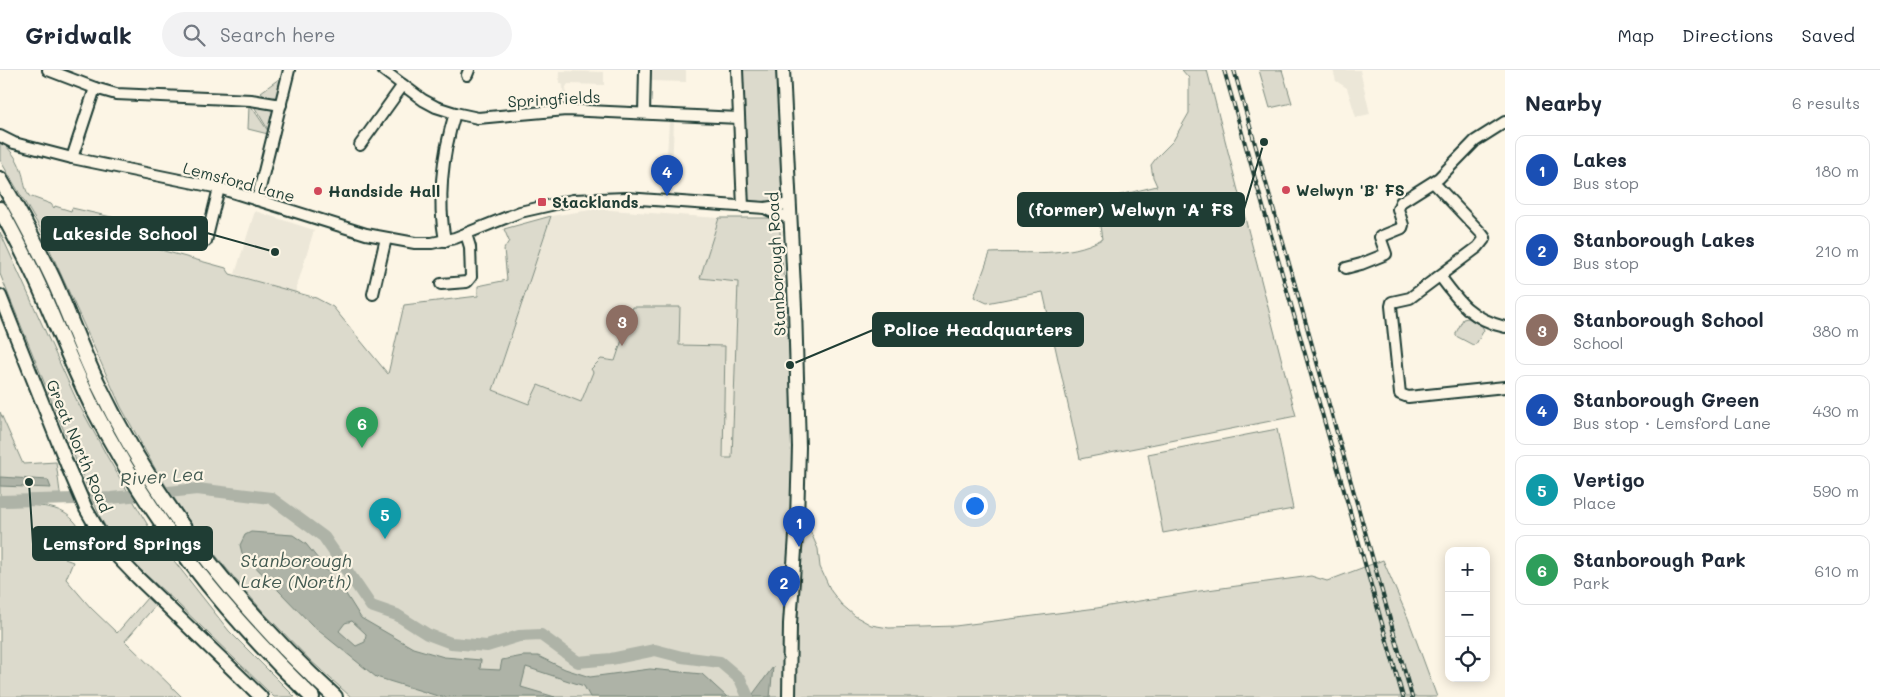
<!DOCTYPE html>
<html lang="en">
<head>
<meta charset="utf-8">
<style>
	body { margin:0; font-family:Mali,sans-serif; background:#f2f2f3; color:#1f2937 }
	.controls { position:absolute; right:15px; bottom:15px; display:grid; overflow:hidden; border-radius:10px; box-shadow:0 2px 12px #0003 }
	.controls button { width:45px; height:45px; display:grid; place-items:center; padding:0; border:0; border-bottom:1px solid #e0e1e3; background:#fff; color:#1f2937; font:25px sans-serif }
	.you { position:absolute; left:974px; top:435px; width:18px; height:18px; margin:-12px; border:4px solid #fff; border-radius:50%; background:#1a73e8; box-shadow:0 0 0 8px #1a73e833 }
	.badge { display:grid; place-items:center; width:32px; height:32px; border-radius:50%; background:#d93025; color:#fff; font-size:16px; font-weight:700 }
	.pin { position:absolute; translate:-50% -41px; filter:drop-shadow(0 1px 2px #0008) }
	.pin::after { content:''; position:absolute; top:26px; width:18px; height:15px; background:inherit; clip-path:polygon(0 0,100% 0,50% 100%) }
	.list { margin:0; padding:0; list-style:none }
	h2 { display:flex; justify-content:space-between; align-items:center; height:65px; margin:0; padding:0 20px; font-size:21px }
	h2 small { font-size:16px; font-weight:400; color:#747a83 }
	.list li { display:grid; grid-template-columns:32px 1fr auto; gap:15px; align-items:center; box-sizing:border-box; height:70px; margin:0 10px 10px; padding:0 10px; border:1px solid #e0e1e3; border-radius:10px }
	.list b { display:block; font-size:19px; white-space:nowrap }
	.list p { margin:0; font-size:16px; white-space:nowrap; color:#747a83 }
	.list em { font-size:16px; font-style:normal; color:#747a83 }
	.icon { flex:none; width:28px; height:28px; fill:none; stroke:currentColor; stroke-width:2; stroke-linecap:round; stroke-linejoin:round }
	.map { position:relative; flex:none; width:1505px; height:627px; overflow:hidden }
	header { display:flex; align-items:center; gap:30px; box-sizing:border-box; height:70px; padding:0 25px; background:#fff; border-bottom:1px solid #e0e1e3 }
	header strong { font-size:24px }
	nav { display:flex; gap:28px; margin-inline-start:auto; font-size:18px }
	.search { width:350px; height:45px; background:#f2f2f3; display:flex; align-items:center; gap:12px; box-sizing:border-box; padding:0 18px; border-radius:28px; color:#747a83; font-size:19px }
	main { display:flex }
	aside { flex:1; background:#fff }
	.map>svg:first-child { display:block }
</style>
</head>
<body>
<header>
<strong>Gridwalk</strong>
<div class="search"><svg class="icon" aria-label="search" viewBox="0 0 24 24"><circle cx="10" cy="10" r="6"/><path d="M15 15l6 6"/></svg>Search here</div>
<nav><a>Map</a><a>Directions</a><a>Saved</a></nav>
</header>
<main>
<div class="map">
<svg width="1505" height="627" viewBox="0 0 1505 627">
	<rect width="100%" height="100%" fill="#fcf5e5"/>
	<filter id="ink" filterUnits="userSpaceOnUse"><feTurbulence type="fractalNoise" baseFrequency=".02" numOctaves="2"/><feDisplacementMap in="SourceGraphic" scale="10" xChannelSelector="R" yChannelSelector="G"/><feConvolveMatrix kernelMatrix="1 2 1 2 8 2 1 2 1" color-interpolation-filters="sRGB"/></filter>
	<g filter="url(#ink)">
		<g fill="#ece7d8">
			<path d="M 651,0 L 686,0 L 686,12 L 650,11 Z"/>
			<path d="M 1333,0 L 1360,0 L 1370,44 L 1356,47 L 1347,18 L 1336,11 Z"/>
			<path d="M 560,1 L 604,2 L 604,15 L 568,14 L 566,17 L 567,34 L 564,34 L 563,16 L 562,14 L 559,14 Z"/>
			<path d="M 669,51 L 674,51 L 672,101 L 654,100 L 655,85 L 667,85 Z"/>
			<path d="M 597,139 L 719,148 L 701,207 L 738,211 L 731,419 L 484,346 L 551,146 Z"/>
			<path d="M 255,141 L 314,160 L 295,223 L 235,204 Z"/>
			<path d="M 147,156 L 181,163 L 176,182 L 143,173 Z"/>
		</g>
		<g fill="#dcdacc" stroke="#7e8c80">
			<path d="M 742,0 L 780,0 L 783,125 L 775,131 L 751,132 L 746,126 L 742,50 Z"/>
			<path d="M 1182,0 L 1207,0 L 1296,346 L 1080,389 L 1043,222 L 987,233 L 974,227 L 990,183 C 1027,181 1068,188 1102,169 L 1100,156 L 1102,138 L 1116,126 L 1157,116 L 1153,107 L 1151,95 L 1157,87 L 1173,71 L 1189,43 L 1189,8 Z"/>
			<path d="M 1259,0 L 1282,0 L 1292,33 L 1270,38 Z"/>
			<path d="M 283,6 L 278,28 L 273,30 L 265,28 L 261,22 Z"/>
			<path d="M 252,33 L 272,37 L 274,40 L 269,61 Z"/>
			<path d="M 249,36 L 251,36 L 268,61 L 268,64 L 248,59 Z"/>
			<path d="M 0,70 C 9,79 17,87 21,100 C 25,110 23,115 29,126 L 51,134 L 54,138 L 55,136 L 71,141 L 72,138 L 120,149 L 117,168 L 226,198 L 230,204 L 316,228 L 333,237 L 388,304 L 404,235 L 478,226 L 478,216 L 507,210 L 504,179 L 509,171 L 504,159 L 551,146 L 493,320 L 529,334 L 538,315 L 581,332 L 593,302 L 591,299 L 601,289 L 615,291 L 633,237 L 680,237 L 679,275 L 725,276 L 723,388 L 732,388 L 738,212 L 700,208 L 719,148 L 779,148 L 796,373 L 794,423 L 818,479 L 820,497 L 831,521 L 841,534 L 855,546 L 871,555 L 889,558 L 955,556 L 1097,538 L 1200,521 L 1311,506 L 1327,511 L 1383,490 L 1408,548 L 1437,627 L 351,627 L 311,591 L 265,544 L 226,498 L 193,457 L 157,402 L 121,337 L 40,158 L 0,90 Z"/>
			<path d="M 0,162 L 77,331 L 108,388 L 153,464 L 229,561 L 295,627 L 274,627 L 175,531 L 127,488 L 114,472 L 100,447 L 75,388 L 0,204 Z"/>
			<path d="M 1468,248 L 1482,256 L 1484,260 L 1476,274 L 1473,275 L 1456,266 L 1456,263 L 1463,249 Z"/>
			<path d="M 0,342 L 23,394 L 56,392 L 61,430 L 0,431 Z"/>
			<path d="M 1277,359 L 1293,439 L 1163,463 L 1148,384 Z"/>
			<path d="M 0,436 C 24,436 57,431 74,451 C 79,456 81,463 83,468 L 65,489 L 73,492 L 66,509 L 91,538 L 117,563 L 147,528 L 155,536 L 125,571 L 182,627 L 0,627 Z"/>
		</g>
		<g fill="#aeb3a7" stroke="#758479" fill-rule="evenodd">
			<path d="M 0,407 L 48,410 L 51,418 L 0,416 Z"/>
			<path d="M 251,462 L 293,465 L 306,474 L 346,524 L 361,548 L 413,578 L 444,587 L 481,590 L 480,599 L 500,600 L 502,590 L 523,586 L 538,586 L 565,599 L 590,607 L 650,599 L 702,604 L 727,627 L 590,627 L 584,616 L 526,597 L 521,617 L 555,627 L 441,627 L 376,607 L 314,557 L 242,483 L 240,475 L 245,465 ZM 352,551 L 366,564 L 365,572 L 356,576 L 339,561 L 345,553 Z"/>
			<path d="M 773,597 L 770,627 L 754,627 L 753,624 Z"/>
		</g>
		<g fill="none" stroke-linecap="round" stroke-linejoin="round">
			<path stroke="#aeb3a7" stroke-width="12" d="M 0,431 L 111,428 L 197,419 L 271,428 L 324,467 L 371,536 L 397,545 L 427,564 L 451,573 L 487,576 L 519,566 L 541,565 L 578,592 L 611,589 L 655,580 L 682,587 L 720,592 L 740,609 L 748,627"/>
			<defs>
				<g id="minor">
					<path d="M 48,0 L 95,18 L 116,24 L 251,30 L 281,35"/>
					<path d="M 383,0 L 423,30 L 436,37 L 455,43 L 478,48 L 566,40 L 739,48"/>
					<path d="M 737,0 L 743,137"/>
					<path d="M 467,5 L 469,0"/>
					<path d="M 644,43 L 645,0"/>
					<path d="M 0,66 L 14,73 L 72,88 L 219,118 L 366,164 L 415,173 L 432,173 L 455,168 L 520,142 L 573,130 L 626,128 L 765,138 L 790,134"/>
					<path d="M 360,75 L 403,15"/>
					<path d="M 72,88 L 95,18"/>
					<path d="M 1434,113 L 1482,164 L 1485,168 L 1478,177 L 1410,228 L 1392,232 L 1391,236 L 1400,324 L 1408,327 L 1505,317"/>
					<path d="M 257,130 L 289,0"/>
					<path d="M 765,138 C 773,144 782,143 790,150"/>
					<path d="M 206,171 L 219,118"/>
					<path d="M 445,171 C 437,127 442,86 455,43"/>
					<path d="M 1346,198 L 1361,194 L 1386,184 L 1380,167 L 1402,158 L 1403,155 L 1398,139 L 1401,132 L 1439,108 L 1475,71 L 1505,52"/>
					<path d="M 1440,206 C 1459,232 1471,249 1505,257"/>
					<path d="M 441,214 L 467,212 L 471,207 L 470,177 L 466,164"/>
					<path d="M 373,224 L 386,168"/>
				</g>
				<g id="major">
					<path d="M 783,0 L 795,238 L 799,377 L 797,450 L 790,554 L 789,627"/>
					<path d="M 0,226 L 68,397 L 86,439 L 101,465 L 109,478 L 137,507 L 261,627"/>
				</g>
				<g id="highway">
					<path d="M 0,109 C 19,141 37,175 53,209 C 68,242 80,277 96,310 C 153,430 237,538 335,627"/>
					<path d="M 0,139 C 16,168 31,197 44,227 C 60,264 75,302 93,338 C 150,449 222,541 312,627"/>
				</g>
			</defs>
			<use href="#minor" stroke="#1f3d34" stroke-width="14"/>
			<use href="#major" stroke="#1f3d34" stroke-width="16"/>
			<use href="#highway" stroke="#1f3d34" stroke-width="18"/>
			<use href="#minor" stroke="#fcf5e5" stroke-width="10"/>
			<use href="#major" stroke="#fcf5e5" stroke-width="12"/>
			<use href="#highway" stroke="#fcf5e5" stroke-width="14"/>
			<defs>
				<g id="rail">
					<path d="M 1224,0 L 1403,627"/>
					<path d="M 1234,0 L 1412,627"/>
				</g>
			</defs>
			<use href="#rail" stroke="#1f3d34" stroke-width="4"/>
			<use href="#rail" stroke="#fcf5e5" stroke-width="2" stroke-dasharray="5.5" stroke-linecap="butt"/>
		</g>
	</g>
	<g fill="#d1495b" stroke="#fcf5e5" stroke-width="2">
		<circle cx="1286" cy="120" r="5"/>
		<circle cx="318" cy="121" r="5"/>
		<rect x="537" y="127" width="10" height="10" rx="2.5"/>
	</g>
	<g text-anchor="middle" stroke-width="4.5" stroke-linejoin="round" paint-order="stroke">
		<g font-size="16" fill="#1f3d34" stroke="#fcf5e5">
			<text transform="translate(554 29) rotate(-3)" y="6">Springfields</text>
			<text transform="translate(239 112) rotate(15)" y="6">Lemsford Lane</text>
			<text transform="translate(776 194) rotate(-93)" y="6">Stanborough Road</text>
			<text transform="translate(79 376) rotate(67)" y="6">Great North Road</text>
		</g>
		<g font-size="16" font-weight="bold" fill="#1f3d34" stroke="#fcf5e5" text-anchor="start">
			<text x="1296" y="126">Welwyn 'B' FS</text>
			<text x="328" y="127">Handside Hall</text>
			<text x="552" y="138">Stacklands</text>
		</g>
		<g font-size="18" font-style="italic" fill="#435a51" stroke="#fcf5e5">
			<text transform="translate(162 407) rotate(-4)" y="6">River Lea</text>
			<text x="296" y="497">Stanborough<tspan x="296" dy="21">Lake (North)</tspan></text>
		</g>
	</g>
	<path fill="none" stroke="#1f3d34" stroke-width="2" d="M1264 72L1244 139M275 182L207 163M790 295L873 260M29 412L33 474"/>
	<g fill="#1f3d34" stroke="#fcf5e5" stroke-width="2">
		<circle cx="1264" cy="72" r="5"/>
		<circle cx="275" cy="182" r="5"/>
		<circle cx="790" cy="295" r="5"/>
		<circle cx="29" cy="412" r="5"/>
	</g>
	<g fill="#1f3d34" stroke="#1f3d34" stroke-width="2">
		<rect x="1018" y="123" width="226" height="33" rx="5"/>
		<rect x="42" y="147" width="165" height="33" rx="5"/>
		<rect x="873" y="243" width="210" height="33" rx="5"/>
		<rect x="33" y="457" width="179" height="33" rx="5"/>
	</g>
	<g font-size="18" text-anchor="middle" font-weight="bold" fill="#fff">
		<text x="1131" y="146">(former) Welwyn 'A' FS</text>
		<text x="125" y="170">Lakeside School</text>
		<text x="978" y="266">Police Headquarters</text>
		<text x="122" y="480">Lemsford Springs</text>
	</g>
</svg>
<div class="controls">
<button>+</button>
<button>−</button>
<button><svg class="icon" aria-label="locate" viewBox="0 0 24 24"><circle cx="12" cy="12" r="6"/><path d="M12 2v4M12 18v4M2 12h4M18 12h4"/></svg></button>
</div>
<div class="you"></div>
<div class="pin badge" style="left:799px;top:477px;background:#1a4fb4">1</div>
<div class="pin badge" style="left:784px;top:537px;background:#1a4fb4">2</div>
<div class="pin badge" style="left:622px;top:276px;background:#8d6e63">3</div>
<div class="pin badge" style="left:667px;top:126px;background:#1a4fb4">4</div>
<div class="pin badge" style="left:385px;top:469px;background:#0f9aa8">5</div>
<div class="pin badge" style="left:362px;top:378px;background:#2e9e5b">6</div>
</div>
<aside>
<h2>Nearby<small>6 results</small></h2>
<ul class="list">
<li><span class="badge" style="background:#1a4fb4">1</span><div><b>Lakes</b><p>Bus stop</p></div><em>180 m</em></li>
<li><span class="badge" style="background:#1a4fb4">2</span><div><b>Stanborough Lakes</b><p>Bus stop</p></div><em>210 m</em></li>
<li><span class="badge" style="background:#8d6e63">3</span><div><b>Stanborough School</b><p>School</p></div><em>380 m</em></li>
<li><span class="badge" style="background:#1a4fb4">4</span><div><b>Stanborough Green</b><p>Bus stop · Lemsford Lane</p></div><em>430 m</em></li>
<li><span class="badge" style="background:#0f9aa8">5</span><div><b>Vertigo</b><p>Place</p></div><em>590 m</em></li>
<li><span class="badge" style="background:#2e9e5b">6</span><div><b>Stanborough Park</b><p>Park</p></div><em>610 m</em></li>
</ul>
</aside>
</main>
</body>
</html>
